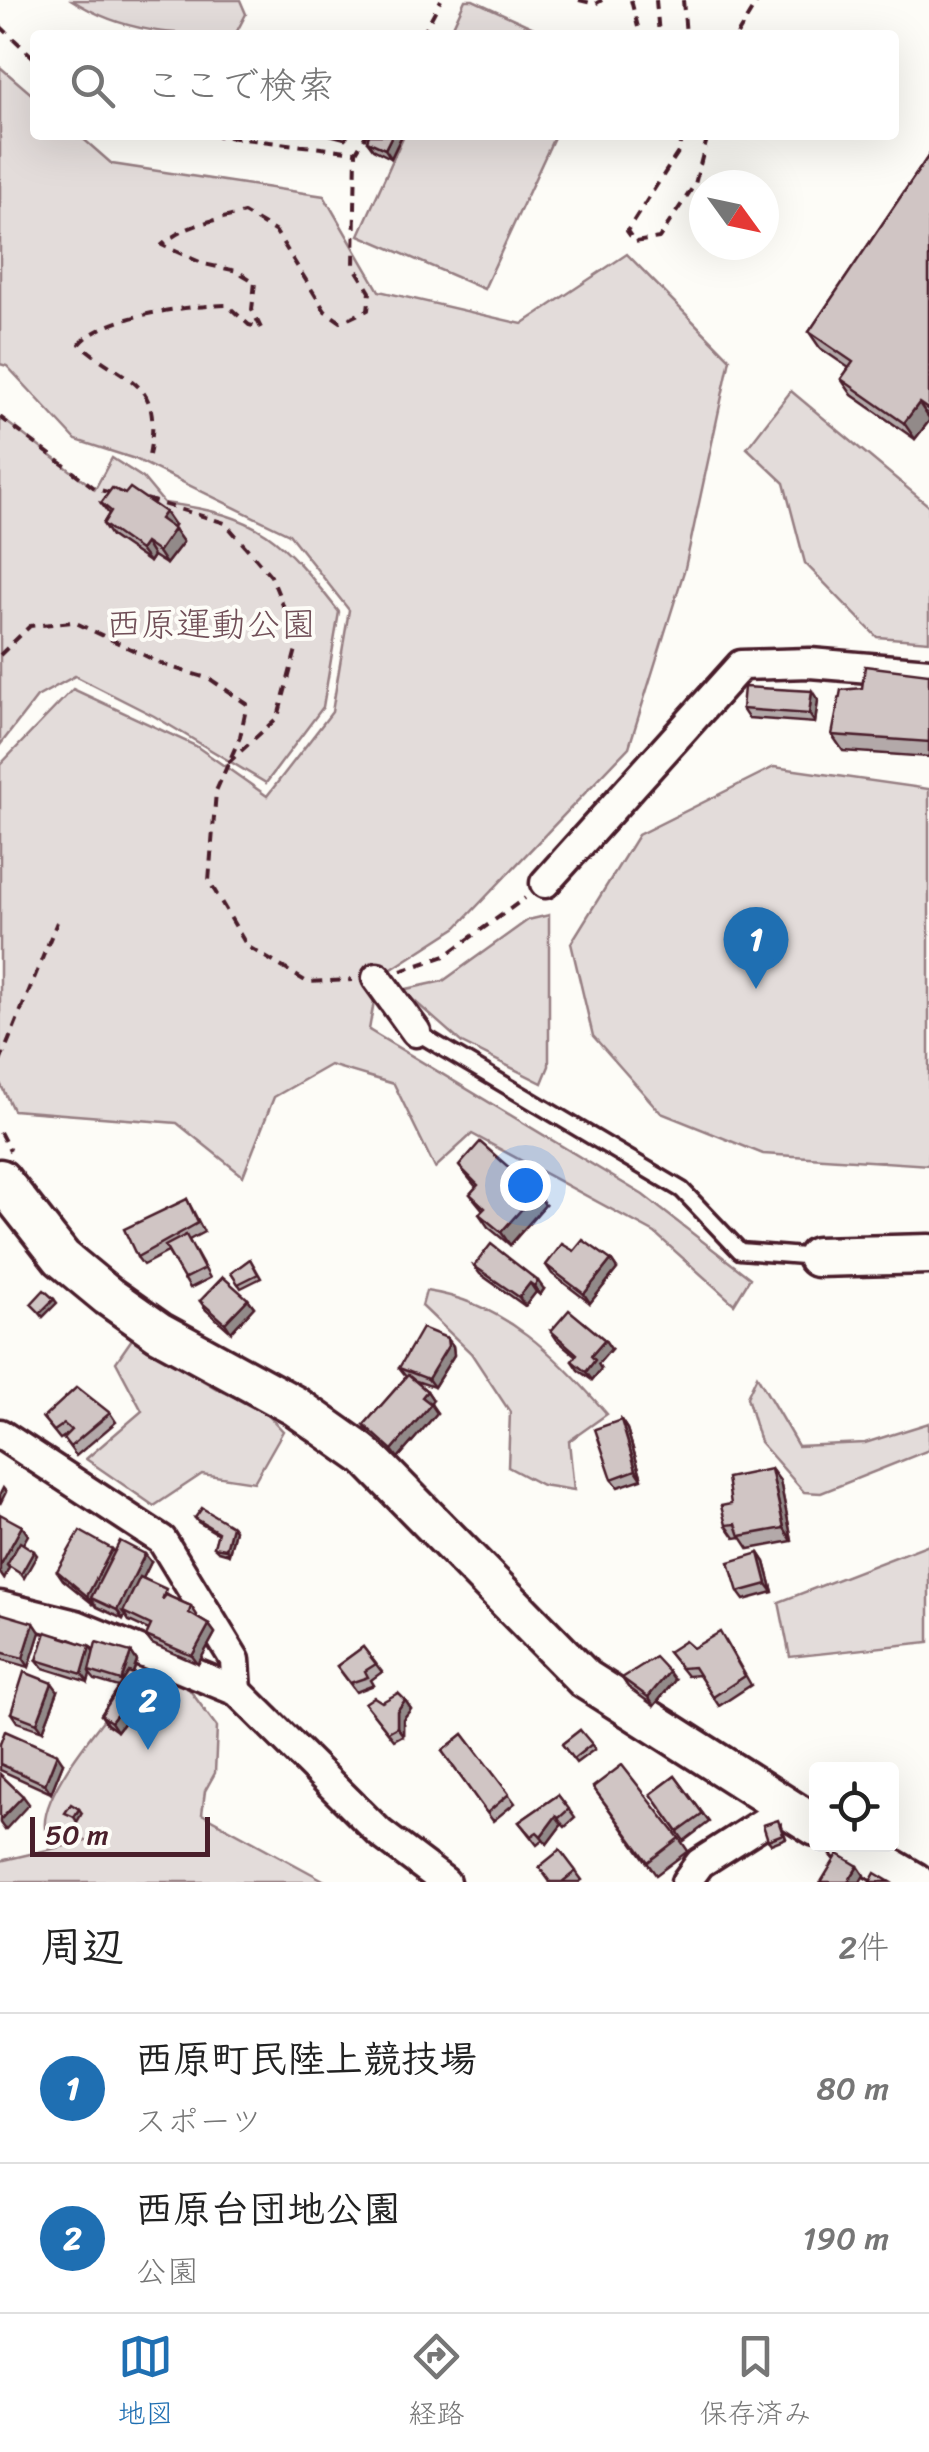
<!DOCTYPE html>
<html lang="ja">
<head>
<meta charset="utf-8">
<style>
	body { margin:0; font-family:Sriracha,"Klee One",sans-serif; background:#f2f2f2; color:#222 }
	.controls { position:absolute; right:30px; bottom:30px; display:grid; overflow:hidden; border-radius:10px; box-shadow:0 10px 40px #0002 }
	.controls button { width:90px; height:90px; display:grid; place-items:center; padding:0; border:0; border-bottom:2px solid #e0e0e0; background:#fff; color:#222; font:50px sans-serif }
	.compass { position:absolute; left:689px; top:170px; width:90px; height:90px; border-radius:50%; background:#fff; box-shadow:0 10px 40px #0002; rotate:123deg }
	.scale { position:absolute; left:30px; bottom:25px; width:180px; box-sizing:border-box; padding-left:10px; border:5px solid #4a1f2b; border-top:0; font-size:28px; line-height:35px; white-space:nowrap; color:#4a1f2b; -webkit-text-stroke:8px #fdfcf7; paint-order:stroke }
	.you { position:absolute; left:525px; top:1185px; width:35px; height:35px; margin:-25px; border:8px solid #fff; border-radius:50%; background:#1a73e8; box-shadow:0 0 0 15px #1a73e833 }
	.badge { display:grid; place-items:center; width:65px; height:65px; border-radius:50%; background:#1f6fb2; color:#fff; font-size:32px; font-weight:700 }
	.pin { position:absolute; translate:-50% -82px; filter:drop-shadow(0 2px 5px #0008) }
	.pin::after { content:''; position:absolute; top:52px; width:35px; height:30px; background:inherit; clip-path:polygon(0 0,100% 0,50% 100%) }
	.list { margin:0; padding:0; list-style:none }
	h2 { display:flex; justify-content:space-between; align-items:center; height:130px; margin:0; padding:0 40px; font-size:42px }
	h2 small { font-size:32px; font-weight:400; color:#767676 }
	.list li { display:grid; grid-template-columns:65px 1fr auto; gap:30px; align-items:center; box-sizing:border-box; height:150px; padding:0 40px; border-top:2px solid #e0e0e0 }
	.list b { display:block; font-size:38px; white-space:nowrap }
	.list p { margin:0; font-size:32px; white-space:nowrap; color:#767676 }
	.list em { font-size:32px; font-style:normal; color:#767676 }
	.icon { flex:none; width:55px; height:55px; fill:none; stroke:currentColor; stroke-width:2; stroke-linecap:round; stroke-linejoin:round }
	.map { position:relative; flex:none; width:929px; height:1882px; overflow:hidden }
	.search { position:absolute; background:#fff; box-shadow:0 10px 40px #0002; left:30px; right:30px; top:30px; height:110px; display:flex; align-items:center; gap:25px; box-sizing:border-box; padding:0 35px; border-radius:10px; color:#767676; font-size:38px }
	.sheet { height:430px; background:#fff }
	nav { display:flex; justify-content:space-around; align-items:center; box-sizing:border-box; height:140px; border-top:2px solid #e0e0e0; background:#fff; font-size:28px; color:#767676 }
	nav a { display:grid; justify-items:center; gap:5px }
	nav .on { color:#1f6fb2 }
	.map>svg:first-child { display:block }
</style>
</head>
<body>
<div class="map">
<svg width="929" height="1882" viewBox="0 0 929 1882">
	<rect width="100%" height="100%" fill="#fdfcf7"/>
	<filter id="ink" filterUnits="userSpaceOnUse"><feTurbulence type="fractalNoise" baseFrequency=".01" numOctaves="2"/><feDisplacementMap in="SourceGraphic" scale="20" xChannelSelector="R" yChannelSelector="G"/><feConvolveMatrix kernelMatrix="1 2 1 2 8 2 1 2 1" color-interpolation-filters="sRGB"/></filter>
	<g filter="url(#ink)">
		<g fill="#e3dcda" stroke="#967e82" stroke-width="2.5">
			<path d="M 72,0 L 240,0 L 246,14 L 235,35 C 175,35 123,33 72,0 Z"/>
			<path d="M 465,0 L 473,0 L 549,35 L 449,35 Z"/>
			<path d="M 0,67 L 35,97 L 35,135 L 79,135 L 112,164 L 324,196 L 379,291 L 522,324 L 627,254 L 730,359 L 685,568 L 629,747 L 457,927 L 378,978 L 369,1030 L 643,1195 L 750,1278 L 734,1304 L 655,1233 L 472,1134 L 435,1168 L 394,1084 L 330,1065 L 274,1097 L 243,1176 L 177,1123 L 13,1110 L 0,1083 L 0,765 L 73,689 L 196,746 L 267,796 L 332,712 L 349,610 L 289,534 L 135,459 L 76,440 L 7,366 L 0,364 Z"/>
			<path d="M 404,135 L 555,135 L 484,289 L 359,235 Z"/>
			<path d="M 791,391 L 929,506 L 929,641 L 877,637 L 805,563 L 784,483 L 747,448 Z"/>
			<path d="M 0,417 L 95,489 L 112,458 L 143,478 L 164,503 C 262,515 281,538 339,612 L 323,707 L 266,783 L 154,716 L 75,676 L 37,697 L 0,745 Z"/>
			<path d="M 774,767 L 929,789 L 929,1165 L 763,1154 L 661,1113 L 593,1036 L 571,943 L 638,835 Z"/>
			<path d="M 549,915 L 549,1066 L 542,1083 L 462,1043 L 402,990 L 443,981 L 528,920 Z"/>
			<path d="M 426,1291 C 504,1302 557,1356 607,1414 L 569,1441 L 574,1490 L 542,1485 L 508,1467 L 510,1412 L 471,1353 L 422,1306 Z"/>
			<path d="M 132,1339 L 217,1389 L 263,1410 L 283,1431 L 254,1482 L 202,1474 L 154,1506 L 86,1459 L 142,1411 L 116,1362 Z"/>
			<path d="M 757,1376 L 798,1446 L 865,1443 L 929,1423 L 929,1450 L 821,1493 L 804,1492 L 760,1442 L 747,1397 Z"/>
			<path d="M 929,1544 L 929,1642 L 790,1657 L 779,1602 Z"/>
			<path d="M 147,1663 L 166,1670 L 186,1685 L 217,1727 L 215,1773 L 205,1791 L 202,1814 L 327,1882 L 0,1882 L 0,1861 L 86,1841 L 45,1828 C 40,1786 123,1700 147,1663 Z"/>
		</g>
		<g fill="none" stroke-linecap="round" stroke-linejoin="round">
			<defs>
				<path id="lane" d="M 416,1032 L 682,1190 L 740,1251 L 816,1257"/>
				<g id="street">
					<path d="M 545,883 L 741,665 L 810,663 L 929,673"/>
					<path d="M 377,978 L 416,1032"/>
					<path d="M 0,1434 L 162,1540 L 235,1660 L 237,1691"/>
					<path d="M 0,1606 L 76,1625 L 237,1691 L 380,1833 L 445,1882"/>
					<path d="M 686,1882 L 700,1863 L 786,1808"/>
				</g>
				<g id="secondary">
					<path d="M 0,1179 L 62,1258 L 108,1296 L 159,1332 L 295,1406 L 367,1457 L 585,1679 L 816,1826"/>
					<path d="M 817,1257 L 929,1254"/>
					<path d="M 849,1844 L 914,1882"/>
				</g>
			</defs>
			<use href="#lane" stroke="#4a1f2b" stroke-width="21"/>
			<use href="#street" stroke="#4a1f2b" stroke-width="35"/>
			<use href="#secondary" stroke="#4a1f2b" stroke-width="45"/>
			<g stroke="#4a1f2b" stroke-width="4" stroke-dasharray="10 8" stroke-linecap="butt">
				<path d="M 579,0 L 595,4 L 602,0"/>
				<path d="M 631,0 L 640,35"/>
				<path d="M 656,0 L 659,35"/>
				<path d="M 683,0 L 686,35"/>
				<path d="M 0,26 L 35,59"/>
				<path d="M 422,35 L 441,0"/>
				<path d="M 737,35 L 758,0"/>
				<path d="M 210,135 L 356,152 L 366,135"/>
				<path d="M 681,135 L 679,151 L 627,231 L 635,242 L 659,238 L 695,184 L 708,135"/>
				<path d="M 0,417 L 96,489 L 112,493"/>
				<path d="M 149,455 C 164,378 127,385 80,344 C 104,315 188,306 227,305 L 249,325 L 261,328 L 252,310 L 255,282 L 237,271 L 204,264 L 162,245 C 183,225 216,220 244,213 L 276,232 L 325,311 L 341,322 L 368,310 L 370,292 L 354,266 L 356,152"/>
				<path d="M 146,499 L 225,523 L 271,576 L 298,642 L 278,717 L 228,763"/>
				<path d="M 0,655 L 30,626 L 74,622 L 167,666 L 210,679 L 247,704 L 240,737 L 216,791 L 209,881 L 247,946 L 307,982 L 352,980"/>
				<path d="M 401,971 L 445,956 L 525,898"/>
				<path d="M 0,1062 L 57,922"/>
				<path d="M 0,1132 L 10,1151"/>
			</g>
			<use href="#lane" stroke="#fdfcf7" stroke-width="14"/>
			<use href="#street" stroke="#fdfcf7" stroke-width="28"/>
			<use href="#secondary" stroke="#fdfcf7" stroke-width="38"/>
		</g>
		<g fill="#b3a9a9" stroke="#4a1f2b" stroke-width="2.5">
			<path d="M 330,135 L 349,135 L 345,139 Z"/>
			<path d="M 369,135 L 402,135 L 391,158 L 373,149 L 367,141 Z"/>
			<path d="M 929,155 L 929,421 L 915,439 L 852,395 L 841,379 L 849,368 L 820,348 L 809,332 Z"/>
			<path d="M 101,503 L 174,525 L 172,528 L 183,542 L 166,564 L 153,556 L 149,562 L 111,536 L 103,524 L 109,514 Z"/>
			<path d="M 929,674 L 929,757 L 843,751 L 832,735 L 862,688 Z"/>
			<path d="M 818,700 L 815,723 L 748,718 L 742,709 Z"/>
			<path d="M 459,1166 L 545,1205 L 510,1245 L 488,1227 L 479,1214 L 483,1210 L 470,1194 L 476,1187 Z"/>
			<path d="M 187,1199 L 204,1232 L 189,1240 L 210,1278 L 190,1288 L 168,1252 L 143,1265 L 137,1257 Z"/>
			<path d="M 574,1251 L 611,1260 L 617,1269 L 590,1303 L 552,1274 L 546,1265 Z"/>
			<path d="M 250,1259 L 261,1278 L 241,1288 L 231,1273 Z"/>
			<path d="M 474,1266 L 544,1289 L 540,1295 L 536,1292 L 525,1306 L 480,1274 Z"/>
			<path d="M 248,1299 L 254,1307 L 231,1332 L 206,1310 L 200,1301 Z"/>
			<path d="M 551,1331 L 611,1349 L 598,1364 L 601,1369 L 592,1380 L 578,1370 L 572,1361 L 576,1356 L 557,1340 Z"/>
			<path d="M 447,1338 L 453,1346 L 454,1355 L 434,1387 L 413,1380 L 427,1391 L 433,1400 L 430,1404 L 437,1413 L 398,1458 L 370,1434 L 364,1425 L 406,1377 L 399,1368 Z"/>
			<path d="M 110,1413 L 116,1422 L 76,1456 L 63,1438 L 65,1436 L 60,1439 L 43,1418 Z"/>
			<path d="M 621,1420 L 627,1429 L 642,1479 L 618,1487 L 612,1479 Z"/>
			<path d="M 771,1469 L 780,1481 L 792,1541 L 749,1549 L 741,1537 L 735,1538 L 726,1525 L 731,1504 Z"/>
			<path d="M 195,1518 L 232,1526 L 235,1530 L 229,1554 L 218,1551 L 214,1547 L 218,1534 L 198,1522 Z"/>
			<path d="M 112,1549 L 114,1553 L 151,1562 L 143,1578 L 172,1598 L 191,1606 L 197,1615 L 196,1617 L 209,1625 L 215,1633 L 198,1664 L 152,1644 L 146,1636 L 149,1630 L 129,1621 L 125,1615 L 123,1619 L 97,1607 L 94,1603 L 93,1604 L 63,1580 L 57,1571 Z"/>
			<path d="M 759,1553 L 765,1562 L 773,1592 L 744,1600 L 738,1592 Z"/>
			<path d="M 0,1613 L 40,1632 L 29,1667 L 0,1659 Z"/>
			<path d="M 726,1641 L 751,1685 L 719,1706 L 699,1675 L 687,1676 L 668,1652 L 693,1648 Z"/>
			<path d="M 363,1647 L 382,1672 L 371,1680 L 374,1685 L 356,1692 L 337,1666 Z"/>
			<path d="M 94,1652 L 131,1652 L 137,1661 L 133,1674 L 150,1688 L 117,1731 L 107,1724 L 101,1715 L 119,1687 L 95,1680 L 90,1674 L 88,1682 L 43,1668 L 37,1660 Z"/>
			<path d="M 622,1678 L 675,1680 L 654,1706 L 628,1687 Z"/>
			<path d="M 58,1691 L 43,1731 L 17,1722 L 11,1713 Z"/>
			<path d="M 405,1700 L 411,1709 L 403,1719 L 403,1735 L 394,1740 L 365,1703 Z"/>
			<path d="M 580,1730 L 595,1749 L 576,1763 L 562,1744 Z"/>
			<path d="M 463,1734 L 515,1803 L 493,1821 L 442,1751 Z"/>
			<path d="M 0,1744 L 63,1763 L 51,1793 L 0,1770 Z"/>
			<path d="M 675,1776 L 709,1822 L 684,1841 L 651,1794 Z"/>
			<path d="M 593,1787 L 679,1838 L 688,1851 L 656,1875 Z"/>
			<path d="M 558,1795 L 575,1818 L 565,1827 L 562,1824 L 547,1844 L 543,1840 L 537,1845 L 519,1822 Z"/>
			<path d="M 781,1824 L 786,1838 L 771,1844 L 768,1840 Z"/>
			<path d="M 560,1850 L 582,1880 L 579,1882 L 550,1882 Z"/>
		</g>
		<g fill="#928a89" stroke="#4a1f2b" stroke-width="2.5">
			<path d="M 392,135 L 402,135 L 391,158 L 385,149 Z"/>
			<path d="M 919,403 L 929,418 L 929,421 L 915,439 L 904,423 Z"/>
			<path d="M 165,512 L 174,525 L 169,532 L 160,519 Z"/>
			<path d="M 174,529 L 183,542 L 166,564 L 158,552 Z"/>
			<path d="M 145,543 L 153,556 L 149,562 L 140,550 Z"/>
			<path d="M 812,691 L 818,700 L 815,723 L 809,714 Z"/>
			<path d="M 537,1192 L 545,1205 L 510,1245 L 501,1232 Z"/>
			<path d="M 611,1260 L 617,1269 L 590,1303 L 584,1294 Z"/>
			<path d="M 538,1281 L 544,1289 L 540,1295 L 534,1286 Z"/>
			<path d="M 530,1283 L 536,1292 L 525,1306 L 519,1297 Z"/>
			<path d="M 54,1299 L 57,1303 L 43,1317 L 40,1313 Z"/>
			<path d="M 248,1299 L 254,1307 L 231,1332 L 225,1323 Z"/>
			<path d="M 447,1338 L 453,1346 L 454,1355 L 434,1387 L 428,1379 Z"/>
			<path d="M 605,1340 L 611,1349 L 598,1364 L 601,1369 L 592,1380 L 586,1372 L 591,1356 Z"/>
			<path d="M 427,1391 L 433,1400 L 428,1405 L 422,1397 Z"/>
			<path d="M 431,1404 L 437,1413 L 398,1458 L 392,1450 Z"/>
			<path d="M 621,1420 L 627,1429 L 642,1479 L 636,1470 Z"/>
			<path d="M 771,1469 L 780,1481 L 792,1541 L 784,1528 Z"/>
			<path d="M 3,1488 L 6,1492 L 0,1504 L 0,1494 Z"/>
			<path d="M 22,1526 L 28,1535 L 10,1567 L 7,1565 L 9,1568 L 4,1579 L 0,1573 L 0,1566 Z"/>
			<path d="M 232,1526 L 235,1530 L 229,1554 L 226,1549 Z"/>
			<path d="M 112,1549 L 118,1558 L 91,1598 L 94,1603 L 93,1604 L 87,1596 Z"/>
			<path d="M 34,1551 L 37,1555 L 24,1578 L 21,1574 Z"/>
			<path d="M 759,1553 L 765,1562 L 773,1592 L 767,1584 Z"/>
			<path d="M 145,1554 L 151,1562 L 126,1613 L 123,1612 L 125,1615 L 123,1619 L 117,1610 Z"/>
			<path d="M 34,1623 L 40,1632 L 29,1667 L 23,1658 Z"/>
			<path d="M 209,1625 L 215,1633 L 198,1664 L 192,1656 Z"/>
			<path d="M 90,1646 L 96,1655 L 89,1671 L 90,1674 L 88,1682 L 82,1674 Z"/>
			<path d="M 131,1652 L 137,1661 L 127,1690 L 121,1681 Z"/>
			<path d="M 669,1672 L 675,1680 L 654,1706 L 648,1697 Z"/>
			<path d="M 144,1679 L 150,1688 L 117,1731 L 111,1722 Z"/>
			<path d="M 52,1683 L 58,1691 L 43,1731 L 37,1723 Z"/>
			<path d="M 405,1700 L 411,1709 L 403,1719 L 403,1735 L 397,1727 L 397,1711 Z"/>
			<path d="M 57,1754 L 63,1763 L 51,1793 L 45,1784 Z"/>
			<path d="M 23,1796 L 29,1804 L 5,1830 L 0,1823 L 0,1820 Z"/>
			<path d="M 79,1809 L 82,1813 L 77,1822 L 74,1817 Z"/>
			<path d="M 556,1816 L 562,1824 L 547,1844 L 541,1836 Z"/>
			<path d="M 858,1866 L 864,1875 L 860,1882 L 848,1882 Z"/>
		</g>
		<g fill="#d0c5c4" stroke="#4a1f2b" stroke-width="2.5">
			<path d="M 369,135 L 392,135 L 385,149 L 367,141 Z"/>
			<path d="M 929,155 L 929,410 L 919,403 L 904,423 L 841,379 L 853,362 L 809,332 Z"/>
			<path d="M 112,488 L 125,494 L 130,488 L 165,512 L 160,519 L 174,529 L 158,552 L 145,543 L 140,550 L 103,524 L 111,511 L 101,503 Z"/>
			<path d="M 865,666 L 929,674 L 929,742 L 832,735 L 841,690 L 862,688 Z"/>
			<path d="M 744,687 L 812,691 L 809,714 L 742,709 Z"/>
			<path d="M 480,1142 L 537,1192 L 501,1232 L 479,1214 L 485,1208 L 470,1194 L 478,1185 L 459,1166 Z"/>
			<path d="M 187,1199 L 198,1223 L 137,1257 L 124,1229 Z"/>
			<path d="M 186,1235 L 204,1269 L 184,1279 L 165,1246 Z"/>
			<path d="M 583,1240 L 611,1260 L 584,1294 L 546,1265 L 562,1244 L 574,1251 Z"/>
			<path d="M 491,1244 L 538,1281 L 534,1286 L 530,1283 L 519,1297 L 474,1266 Z"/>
			<path d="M 250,1259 L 258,1274 L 238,1284 L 231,1273 Z"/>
			<path d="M 223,1277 L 248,1299 L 225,1323 L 200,1301 Z"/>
			<path d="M 44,1290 L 54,1299 L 40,1313 L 31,1304 Z"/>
			<path d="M 569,1310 L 605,1340 L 591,1356 L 595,1360 L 586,1372 L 572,1361 L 577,1354 L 551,1331 Z"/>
			<path d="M 422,1328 L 447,1338 L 448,1346 L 428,1379 L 399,1368 Z"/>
			<path d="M 408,1375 L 427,1391 L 422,1397 L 431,1404 L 392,1450 L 364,1425 Z"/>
			<path d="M 77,1387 L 110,1413 L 70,1447 L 63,1438 L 71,1430 L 64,1424 L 54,1431 L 43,1418 Z"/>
			<path d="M 621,1420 L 636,1470 L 612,1479 L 595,1429 Z"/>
			<path d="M 771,1469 L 784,1528 L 740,1536 L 736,1524 L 726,1525 L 721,1506 L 731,1504 L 727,1478 Z"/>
			<path d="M 202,1508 L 232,1526 L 226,1549 L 214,1547 L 218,1532 L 195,1518 Z"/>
			<path d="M 0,1514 L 22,1526 L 0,1566 Z"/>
			<path d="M 80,1531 L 112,1549 L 87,1596 L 57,1571 Z"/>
			<path d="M 120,1541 L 145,1554 L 117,1610 L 91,1598 Z"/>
			<path d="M 20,1542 L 34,1551 L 21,1574 L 7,1565 Z"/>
			<path d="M 759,1553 L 767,1584 L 738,1592 L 729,1562 Z"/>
			<path d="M 140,1577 L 166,1589 L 162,1600 L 166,1595 L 191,1606 L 189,1613 L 209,1625 L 192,1656 L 146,1636 L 151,1625 L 123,1612 Z"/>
			<path d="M 0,1613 L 34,1623 L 23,1658 L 0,1652 Z"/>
			<path d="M 46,1632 L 90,1646 L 82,1674 L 37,1660 Z"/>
			<path d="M 720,1632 L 745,1676 L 713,1697 L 694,1667 L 681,1668 L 668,1652 L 685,1641 L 693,1648 Z"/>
			<path d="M 96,1642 L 131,1652 L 121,1681 L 89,1671 Z"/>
			<path d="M 363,1647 L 376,1664 L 365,1671 L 368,1677 L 350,1683 L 337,1666 Z"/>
			<path d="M 655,1657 L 669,1672 L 648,1697 L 622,1678 Z"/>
			<path d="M 24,1672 L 52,1683 L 37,1723 L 11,1713 Z"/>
			<path d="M 129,1672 L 144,1679 L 111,1722 L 101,1715 Z"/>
			<path d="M 398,1693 L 405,1700 L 397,1711 L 397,1727 L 388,1732 L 365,1703 L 374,1697 L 382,1702 Z"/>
			<path d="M 580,1730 L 592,1744 L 573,1759 L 562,1744 Z"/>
			<path d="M 5,1731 L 57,1754 L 45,1784 L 0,1764 L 0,1744 Z"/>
			<path d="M 463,1734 L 509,1794 L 487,1813 L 442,1751 Z"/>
			<path d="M 622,1765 L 679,1838 L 648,1862 L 593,1787 Z"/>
			<path d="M 0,1774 L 23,1796 L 0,1820 Z"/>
			<path d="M 675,1776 L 703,1814 L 678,1832 L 651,1794 Z"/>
			<path d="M 558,1795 L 569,1809 L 559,1818 L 556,1816 L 541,1836 L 537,1832 L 531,1836 L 519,1822 Z"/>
			<path d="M 71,1804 L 79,1809 L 74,1817 L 65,1813 Z"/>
			<path d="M 778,1820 L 783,1834 L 768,1840 L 763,1825 Z"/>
			<path d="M 560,1850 L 576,1871 L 562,1882 L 550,1882 L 539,1867 Z"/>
			<path d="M 838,1854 L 858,1866 L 848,1882 L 821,1882 Z"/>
			<path d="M 875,1873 L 890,1882 L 870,1882 Z"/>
		</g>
	</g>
	<g text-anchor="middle" stroke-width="8" stroke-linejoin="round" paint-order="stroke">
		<g font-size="35" fill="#704e57" stroke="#fdfcf7">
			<text x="211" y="636">西原運動公園</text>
		</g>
	</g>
</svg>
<div class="controls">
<button><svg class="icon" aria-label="locate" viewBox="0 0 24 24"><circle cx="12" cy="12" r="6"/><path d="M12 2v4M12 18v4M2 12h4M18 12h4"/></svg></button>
</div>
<svg class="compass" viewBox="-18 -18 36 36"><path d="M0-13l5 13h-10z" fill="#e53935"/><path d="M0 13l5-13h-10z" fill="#767676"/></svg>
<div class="scale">50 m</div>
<div class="you"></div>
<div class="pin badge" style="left:756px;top:989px">1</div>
<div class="pin badge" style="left:148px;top:1750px">2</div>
<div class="search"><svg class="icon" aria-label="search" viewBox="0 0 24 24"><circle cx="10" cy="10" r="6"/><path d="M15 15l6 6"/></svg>ここで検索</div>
</div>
<section class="sheet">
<h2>周辺<small>2件</small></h2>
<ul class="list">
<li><span class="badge">1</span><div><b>西原町民陸上競技場</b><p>スポーツ</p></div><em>80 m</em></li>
<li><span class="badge">2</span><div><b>西原台団地公園</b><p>公園</p></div><em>190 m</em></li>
</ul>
</section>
<nav>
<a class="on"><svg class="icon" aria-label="map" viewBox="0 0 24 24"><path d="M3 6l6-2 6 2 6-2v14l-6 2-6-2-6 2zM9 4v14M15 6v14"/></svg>地図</a>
<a><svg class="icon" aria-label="directions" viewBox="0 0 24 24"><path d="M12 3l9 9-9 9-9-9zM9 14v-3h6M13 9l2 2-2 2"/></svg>経路</a>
<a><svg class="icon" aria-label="saved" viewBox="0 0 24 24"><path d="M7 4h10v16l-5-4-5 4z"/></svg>保存済み</a>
</nav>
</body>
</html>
